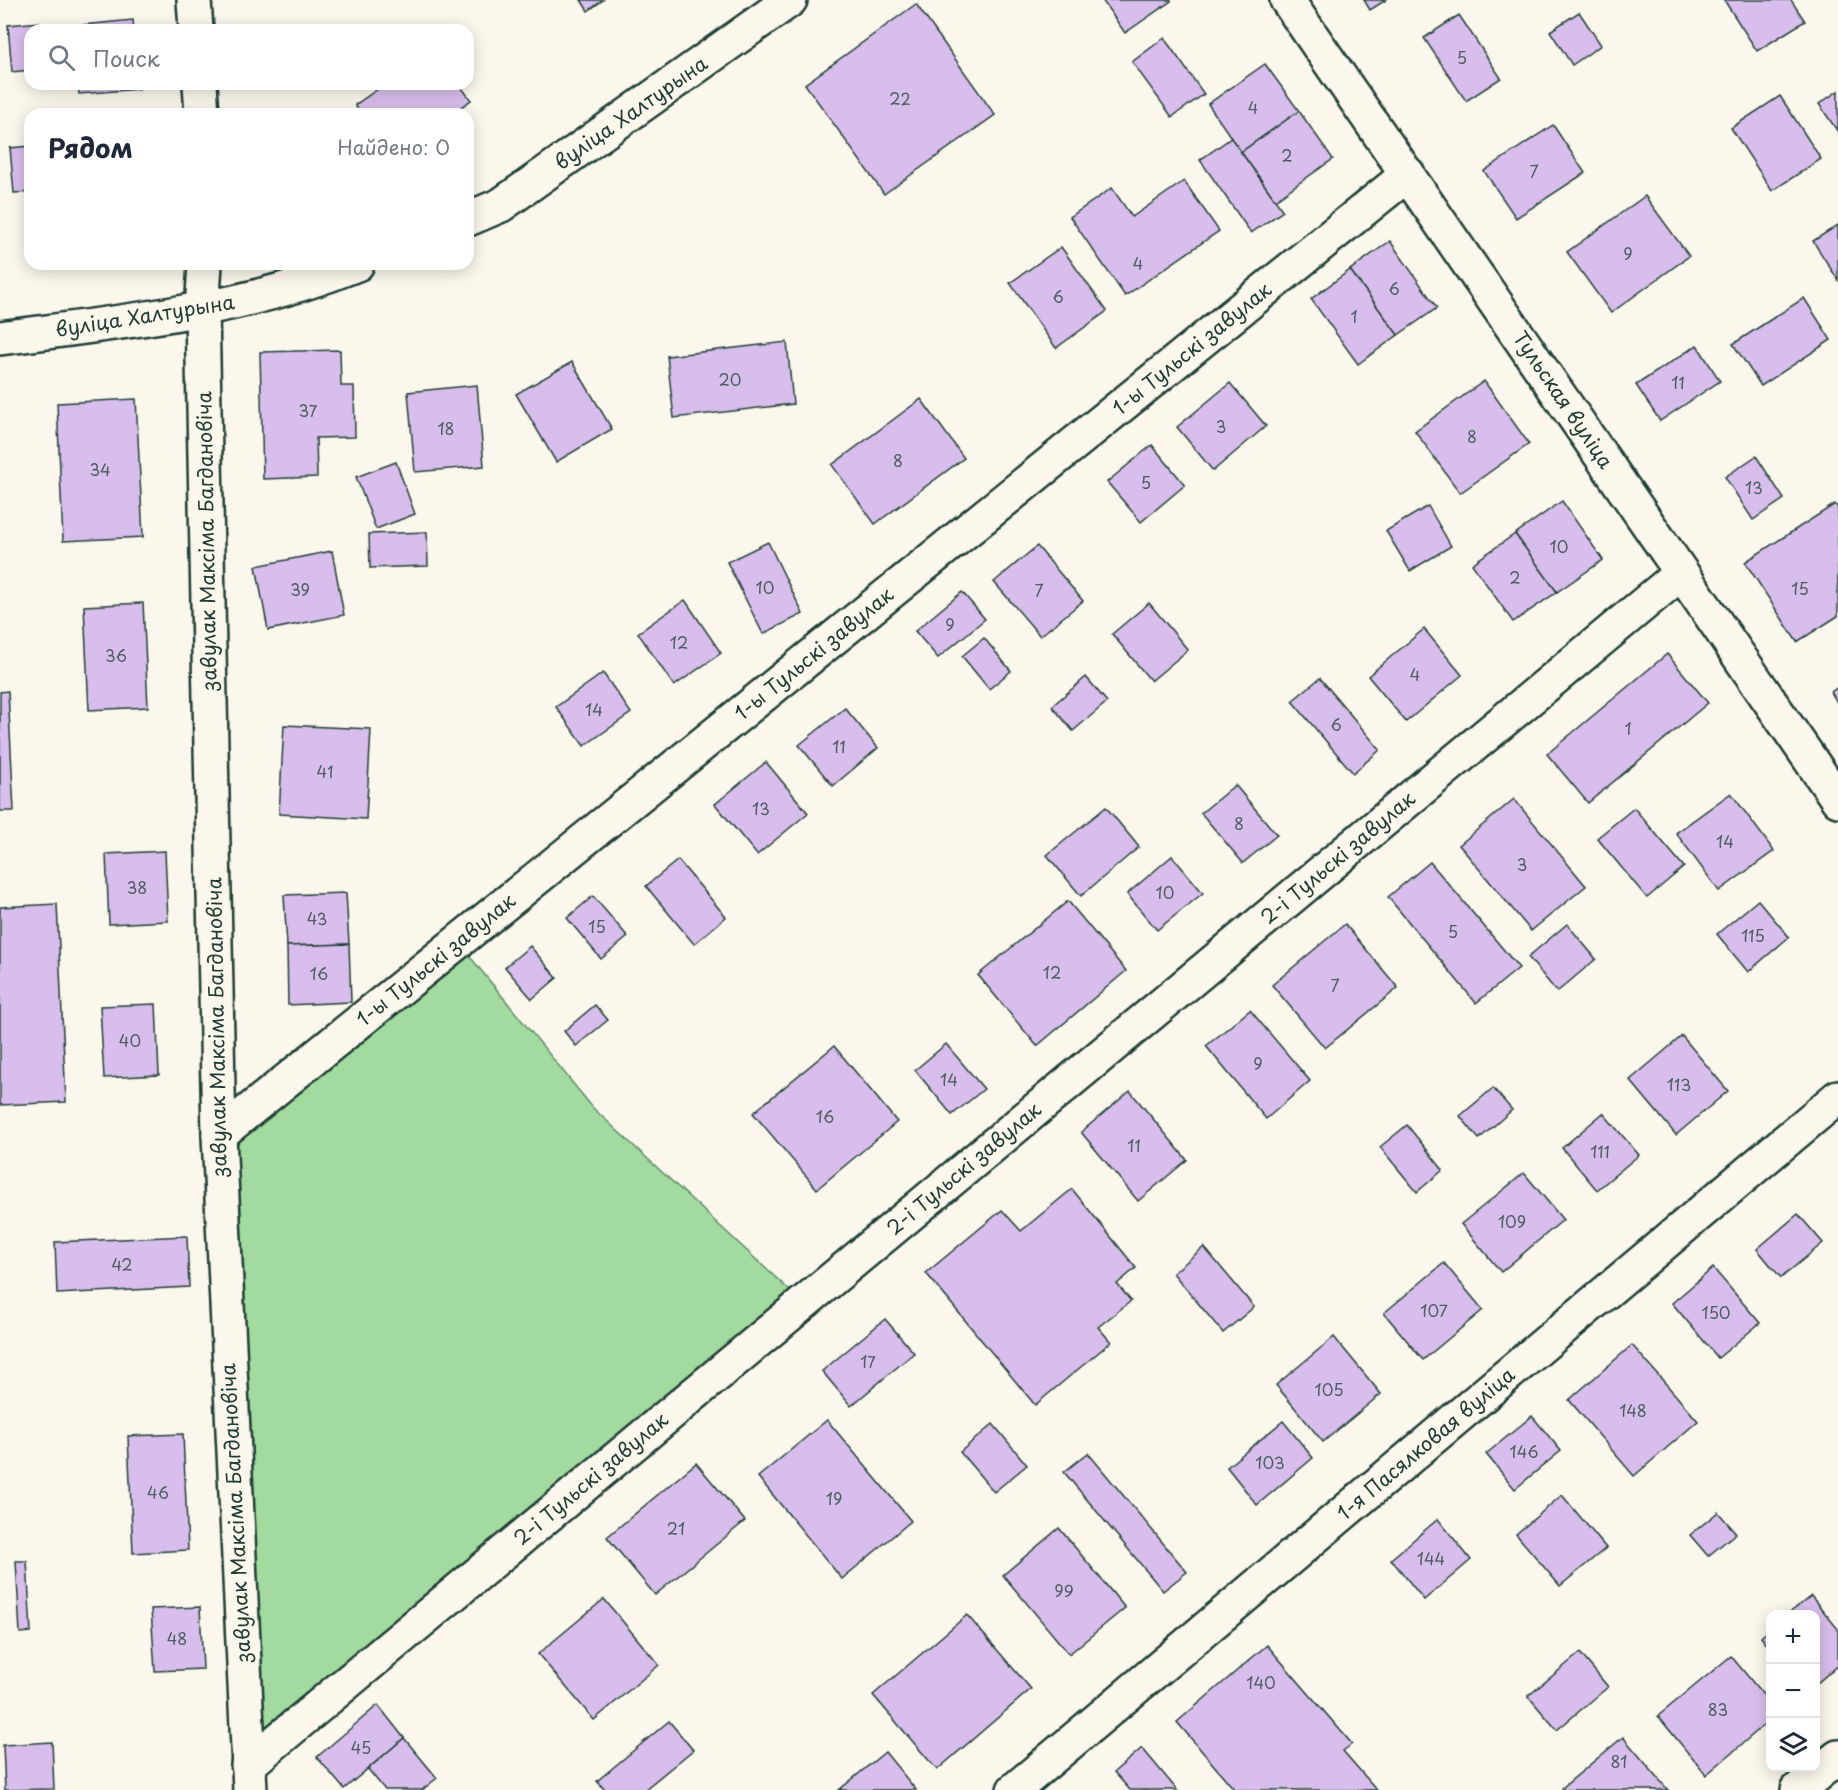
<!DOCTYPE html>
<html lang="ru">
<head>
<meta charset="utf-8">
<style>
	body { margin:0; font-family:"Playpen Sans",sans-serif; background:#f2f2f3; color:#1f2937 }
	.controls { position:absolute; right:18px; bottom:18px; display:grid; overflow:hidden; border-radius:12px; box-shadow:0 3px 15px #0003 }
	.controls button { width:54px; height:54px; display:grid; place-items:center; padding:0; border:0; border-bottom:2px solid #e0e1e3; background:#fff; color:#1f2937; font:30px sans-serif }
	.list { margin:0; padding:0; list-style:none }
	h2 { display:flex; justify-content:space-between; align-items:center; height:78px; margin:0; padding:0 24px; font-size:26px }
	h2 small { font-size:20px; font-weight:400; color:#747a83 }
	.icon { flex:none; width:33px; height:33px; fill:none; stroke:currentColor; stroke-width:2; stroke-linecap:round; stroke-linejoin:round }
	.map { position:relative; flex:none; width:1838px; height:1790px; overflow:hidden }
	.search { position:absolute; background:#fff; box-shadow:0 3px 15px #0003; left:24px; top:24px; width:450px; height:66px; display:flex; align-items:center; gap:15px; box-sizing:border-box; padding:0 21px; border-radius:18px; color:#747a83; font-size:22px }
	.panel { position:absolute; background:#fff; box-shadow:0 3px 15px #0003; left:24px; top:108px; width:450px; height:162px; border-radius:18px }
	.map>svg:first-child { display:block }
</style>
</head>
<body>
<div class="map">
<svg width="1838" height="1790" viewBox="0 0 1838 1790">
	<rect width="100%" height="100%" fill="#fbf7ec"/>
	<filter id="ink" filterUnits="userSpaceOnUse"><feTurbulence type="fractalNoise" baseFrequency=".0167" numOctaves="2"/><feDisplacementMap in="SourceGraphic" scale="12" xChannelSelector="R" yChannelSelector="G"/><feConvolveMatrix kernelMatrix="1 2 1 2 8 2 1 2 1" color-interpolation-filters="sRGB"/></filter>
	<g filter="url(#ink)">
		<path fill="#a2da9f" stroke="#608c6a" stroke-width="1.5" d="M 458,942 L 593,1108 L 803,1303 L 248,1765 L 219,1135 Z"/>
		<g fill="#d8beec" stroke="#1f3d34" stroke-width="1.5">
			<path d="M 581,0 L 603,0 L 588,11 Z"/>
			<path d="M 1102,0 L 1171,0 L 1171,1 L 1125,33 Z"/>
			<path d="M 1364,0 L 1386,0 L 1370,10 Z"/>
			<path d="M 1724,0 L 1791,0 L 1805,21 L 1757,51 Z"/>
			<path d="M 916,4 L 995,115 L 884,194 L 805,84 Z"/>
			<path d="M 1579,12 L 1601,45 L 1572,65 L 1550,31 Z"/>
			<path d="M 1459,15 L 1501,78 L 1466,101 L 1424,38 Z"/>
			<path d="M 133,20 L 134,30 L 72,30 L 72,26 Z"/>
			<path d="M 40,22 L 40,30 L 30,30 L 30,70 L 12,72 L 8,25 Z"/>
			<path d="M 1164,38 L 1204,94 L 1172,117 L 1132,62 Z"/>
			<path d="M 1265,64 L 1299,111 L 1241,152 L 1208,104 Z"/>
			<path d="M 78,84 L 138,84 L 139,89 L 79,94 Z"/>
			<path d="M 385,84 L 459,84 L 471,100 L 451,114 L 361,114 L 355,105 Z"/>
			<path d="M 1838,91 L 1838,132 L 1819,104 Z"/>
			<path d="M 1780,96 L 1821,159 L 1772,191 L 1731,128 Z"/>
			<path d="M 1299,111 L 1333,159 L 1275,200 L 1241,152 Z"/>
			<path d="M 1553,125 L 1585,173 L 1516,218 L 1484,171 Z"/>
			<path d="M 1231,138 L 1283,211 L 1251,233 L 1200,160 Z"/>
			<path d="M 30,146 L 30,192 L 14,193 L 10,148 Z"/>
			<path d="M 1184,181 L 1219,231 L 1125,296 L 1070,217 L 1112,188 L 1132,217 Z"/>
			<path d="M 1645,196 L 1689,256 L 1611,313 L 1567,252 Z"/>
			<path d="M 1838,225 L 1838,280 L 1813,241 Z"/>
			<path d="M 1390,241 L 1437,308 L 1398,335 L 1350,270 Z"/>
			<path d="M 1061,247 L 1107,311 L 1056,348 L 1010,283 Z"/>
			<path d="M 1350,270 L 1398,335 L 1358,364 L 1311,299 Z"/>
			<path d="M 1804,298 L 1831,340 L 1761,386 L 1733,344 Z"/>
			<path d="M 787,342 L 793,404 L 674,418 L 667,356 Z"/>
			<path d="M 1697,345 L 1720,381 L 1660,421 L 1636,385 Z"/>
			<path d="M 340,350 L 341,386 L 354,386 L 355,437 L 316,438 L 317,477 L 263,479 L 260,352 Z"/>
			<path d="M 572,362 L 612,429 L 556,462 L 516,394 Z"/>
			<path d="M 1484,381 L 1529,444 L 1460,493 L 1415,431 Z"/>
			<path d="M 1230,383 L 1266,426 L 1213,471 L 1177,427 Z"/>
			<path d="M 477,385 L 484,466 L 415,472 L 408,392 Z"/>
			<path d="M 136,399 L 143,537 L 63,541 L 57,403 Z"/>
			<path d="M 921,399 L 964,458 L 875,524 L 832,465 Z"/>
			<path d="M 1152,445 L 1185,485 L 1141,522 L 1107,482 Z"/>
			<path d="M 1756,456 L 1784,499 L 1753,520 L 1725,477 Z"/>
			<path d="M 396,462 L 415,514 L 376,529 L 356,477 Z"/>
			<path d="M 1562,501 L 1603,560 L 1557,592 L 1515,534 Z"/>
			<path d="M 1835,504 L 1838,508 L 1838,616 L 1797,642 L 1745,562 Z"/>
			<path d="M 1428,506 L 1451,546 L 1410,571 L 1386,531 Z"/>
			<path d="M 427,532 L 428,566 L 370,568 L 369,534 Z"/>
			<path d="M 1515,534 L 1557,592 L 1513,622 L 1472,564 Z"/>
			<path d="M 768,542 L 803,614 L 763,634 L 727,562 Z"/>
			<path d="M 1037,546 L 1083,601 L 1040,636 L 994,582 Z"/>
			<path d="M 332,551 L 344,615 L 268,630 L 256,566 Z"/>
			<path d="M 962,592 L 985,619 L 938,658 L 915,631 Z"/>
			<path d="M 685,600 L 721,653 L 674,686 L 638,633 Z"/>
			<path d="M 143,603 L 148,707 L 89,710 L 84,606 Z"/>
			<path d="M 1149,603 L 1188,650 L 1151,681 L 1112,634 Z"/>
			<path d="M 1424,629 L 1462,675 L 1406,722 L 1368,676 Z"/>
			<path d="M 984,638 L 1011,671 L 989,689 L 962,656 Z"/>
			<path d="M 1667,654 L 1708,703 L 1588,803 L 1547,754 Z"/>
			<path d="M 603,673 L 631,713 L 584,746 L 556,707 Z"/>
			<path d="M 1086,677 L 1107,702 L 1073,731 L 1052,706 Z"/>
			<path d="M 1320,678 L 1380,750 L 1353,773 L 1292,701 Z"/>
			<path d="M 1838,687 L 1838,704 L 1831,692 Z"/>
			<path d="M 8,691 L 14,811 L 0,811 L 0,692 Z"/>
			<path d="M 845,708 L 878,748 L 833,786 L 799,745 Z"/>
			<path d="M 284,725 L 371,729 L 366,819 L 279,814 Z"/>
			<path d="M 766,762 L 808,813 L 757,855 L 715,804 Z"/>
			<path d="M 1235,785 L 1277,835 L 1243,863 L 1201,813 Z"/>
			<path d="M 1731,793 L 1774,851 L 1719,891 L 1676,833 Z"/>
			<path d="M 1514,799 L 1586,886 L 1531,931 L 1459,845 Z"/>
			<path d="M 1106,807 L 1139,847 L 1081,896 L 1047,855 Z"/>
			<path d="M 1634,808 L 1684,867 L 1647,898 L 1597,838 Z"/>
			<path d="M 165,851 L 168,921 L 109,924 L 106,854 Z"/>
			<path d="M 1172,856 L 1203,893 L 1157,930 L 1127,894 Z"/>
			<path d="M 678,860 L 726,917 L 694,944 L 646,886 Z"/>
			<path d="M 1430,862 L 1519,968 L 1476,1003 L 1388,897 Z"/>
			<path d="M 346,893 L 349,944 L 287,946 L 284,895 Z"/>
			<path d="M 593,896 L 628,937 L 601,959 L 567,918 Z"/>
			<path d="M 1758,900 L 1789,937 L 1748,972 L 1717,934 Z"/>
			<path d="M 1068,901 L 1126,971 L 1037,1046 L 978,975 Z"/>
			<path d="M 57,904 L 66,1102 L 0,1105 L 0,907 Z"/>
			<path d="M 1345,924 L 1398,988 L 1325,1048 L 1272,985 Z"/>
			<path d="M 1567,924 L 1596,959 L 1557,992 L 1528,957 Z"/>
			<path d="M 349,944 L 351,1002 L 288,1005 L 287,946 Z"/>
			<path d="M 530,946 L 557,978 L 532,999 L 505,967 Z"/>
			<path d="M 156,1004 L 159,1075 L 104,1078 L 100,1006 Z"/>
			<path d="M 595,1005 L 608,1020 L 576,1046 L 564,1031 Z"/>
			<path d="M 1250,1010 L 1310,1081 L 1266,1119 L 1206,1046 Z"/>
			<path d="M 1682,1036 L 1728,1091 L 1676,1135 L 1630,1080 Z"/>
			<path d="M 946,1044 L 984,1089 L 952,1115 L 915,1070 Z"/>
			<path d="M 834,1046 L 897,1122 L 817,1189 L 753,1113 Z"/>
			<path d="M 1493,1088 L 1512,1110 L 1479,1139 L 1460,1116 Z"/>
			<path d="M 1130,1091 L 1187,1160 L 1138,1201 L 1081,1132 Z"/>
			<path d="M 1603,1113 L 1639,1155 L 1597,1190 L 1562,1148 Z"/>
			<path d="M 1407,1125 L 1443,1170 L 1417,1192 L 1380,1147 Z"/>
			<path d="M 1524,1173 L 1563,1220 L 1501,1272 L 1461,1224 Z"/>
			<path d="M 1072,1189 L 1136,1268 L 1117,1284 L 1131,1301 L 1098,1327 L 1111,1342 L 1035,1405 L 926,1273 L 1002,1210 L 1021,1231 Z"/>
			<path d="M 1798,1214 L 1823,1243 L 1781,1278 L 1757,1249 Z"/>
			<path d="M 187,1236 L 189,1287 L 57,1294 L 55,1242 Z"/>
			<path d="M 1204,1247 L 1254,1307 L 1223,1333 L 1173,1273 Z"/>
			<path d="M 1444,1263 L 1483,1310 L 1423,1360 L 1384,1313 Z"/>
			<path d="M 1713,1268 L 1760,1323 L 1718,1358 L 1672,1303 Z"/>
			<path d="M 885,1319 L 914,1353 L 851,1406 L 822,1371 Z"/>
			<path d="M 1334,1337 L 1381,1394 L 1323,1442 L 1276,1385 Z"/>
			<path d="M 1632,1345 L 1698,1421 L 1634,1476 L 1569,1400 Z"/>
			<path d="M 1532,1416 L 1561,1451 L 1515,1489 L 1486,1454 Z"/>
			<path d="M 827,1420 L 911,1521 L 842,1579 L 758,1477 Z"/>
			<path d="M 1283,1421 L 1313,1458 L 1257,1505 L 1227,1467 Z"/>
			<path d="M 993,1424 L 1027,1465 L 994,1492 L 960,1452 Z"/>
			<path d="M 183,1434 L 188,1550 L 133,1553 L 128,1436 Z"/>
			<path d="M 1088,1453 L 1187,1572 L 1163,1591 L 1064,1472 Z"/>
			<path d="M 696,1463 L 745,1521 L 655,1595 L 607,1537 Z"/>
			<path d="M 1562,1495 L 1606,1548 L 1560,1586 L 1516,1534 Z"/>
			<path d="M 1718,1512 L 1736,1533 L 1708,1556 L 1690,1535 Z"/>
			<path d="M 1438,1519 L 1471,1560 L 1424,1600 L 1391,1559 Z"/>
			<path d="M 1059,1528 L 1125,1608 L 1069,1654 L 1003,1575 Z"/>
			<path d="M 16,1561 L 27,1561 L 31,1632 L 20,1633 Z"/>
			<path d="M 1811,1596 L 1838,1629 L 1838,1665 L 1816,1684 L 1816,1614 L 1788,1614 Z"/>
			<path d="M 604,1599 L 659,1665 L 594,1720 L 538,1654 Z"/>
			<path d="M 200,1607 L 203,1669 L 155,1671 L 151,1609 Z"/>
			<path d="M 967,1615 L 1031,1689 L 937,1770 L 873,1695 Z"/>
			<path d="M 1770,1629 L 1770,1649 L 1761,1637 Z"/>
			<path d="M 1267,1645 L 1352,1744 L 1343,1751 L 1377,1790 L 1235,1790 L 1177,1722 Z"/>
			<path d="M 1580,1653 L 1608,1687 L 1557,1730 L 1528,1696 Z"/>
			<path d="M 1731,1656 L 1770,1703 L 1770,1720 L 1706,1775 L 1658,1716 Z"/>
			<path d="M 378,1705 L 404,1738 L 344,1789 L 317,1757 Z"/>
			<path d="M 669,1721 L 693,1750 L 644,1790 L 605,1790 L 597,1781 Z"/>
			<path d="M 1623,1737 L 1668,1790 L 1564,1790 L 1562,1788 Z"/>
			<path d="M 404,1738 L 437,1778 L 422,1790 L 385,1790 L 368,1769 Z"/>
			<path d="M 52,1742 L 54,1789 L 5,1790 L 3,1745 Z"/>
			<path d="M 1142,1748 L 1177,1790 L 1130,1790 L 1114,1772 Z"/>
			<path d="M 885,1752 L 916,1790 L 839,1790 Z"/>
		</g>
		<g fill="none" stroke-linecap="round" stroke-linejoin="round">
			<defs>
				<g id="street">
					<path d="M 194,0 L 196,30"/>
					<path d="M 1287,0 L 1838,800"/>
					<path d="M 200,84 L 202,114"/>
					<path d="M 205,264 L 202,311 L 219,1135 L 250,1790"/>
					<path d="M 219,1135 L 1408,174"/>
					<path d="M 248,1765 L 1681,573"/>
					<path d="M 1014,1790 L 1838,1097"/>
					<path d="M 1798,1790 L 1838,1757"/>
				</g>
				<g id="secondary">
					<path d="M 468,219 L 501,205 L 790,0"/>
					<path d="M 0,338 C 121,322 243,311 357,264"/>
				</g>
			</defs>
			<use href="#street" stroke="#1f3d34" stroke-width="38"/>
			<use href="#secondary" stroke="#1f3d34" stroke-width="38"/>
			<use href="#street" stroke="#fbf7ec" stroke-width="33"/>
			<use href="#secondary" stroke="#fbf7ec" stroke-width="33"/>
		</g>
	</g>
	<g text-anchor="middle" stroke-width="4.5" stroke-linejoin="round" paint-order="stroke">
		<g font-size="16" fill="#4d5d62">
			<text x="1462" y="64">5</text>
			<text x="900" y="105">22</text>
			<text x="1253" y="114">4</text>
			<text x="1287" y="162">2</text>
			<text x="1534" y="178">7</text>
			<text x="1628" y="260">9</text>
			<text x="1138" y="270">4</text>
			<text x="1394" y="295">6</text>
			<text x="1058" y="303">6</text>
			<text x="1354" y="323">1</text>
			<text x="730" y="386">20</text>
			<text x="1678" y="389">11</text>
			<text x="308" y="417">37</text>
			<text x="1221" y="433">3</text>
			<text x="446" y="435">18</text>
			<text x="1472" y="443">8</text>
			<text x="898" y="467">8</text>
			<text x="100" y="476">34</text>
			<text x="1146" y="489">5</text>
			<text x="1754" y="494">13</text>
			<text x="1559" y="553">10</text>
			<text x="1515" y="584">2</text>
			<text x="765" y="594">10</text>
			<text x="1800" y="595">15</text>
			<text x="300" y="596">39</text>
			<text x="1039" y="597">7</text>
			<text x="950" y="631">9</text>
			<text x="679" y="649">12</text>
			<text x="116" y="662">36</text>
			<text x="1415" y="681">4</text>
			<text x="594" y="716">14</text>
			<text x="1336" y="731">6</text>
			<text x="1628" y="735">1</text>
			<text x="839" y="753">11</text>
			<text x="325" y="778">41</text>
			<text x="761" y="815">13</text>
			<text x="1239" y="830">8</text>
			<text x="1725" y="848">14</text>
			<text x="1522" y="871">3</text>
			<text x="137" y="894">38</text>
			<text x="1165" y="899">10</text>
			<text x="317" y="925">43</text>
			<text x="597" y="933">15</text>
			<text x="1453" y="938">5</text>
			<text x="1753" y="942">115</text>
			<text x="1052" y="979">12</text>
			<text x="319" y="980">16</text>
			<text x="1335" y="992">7</text>
			<text x="130" y="1047">40</text>
			<text x="1258" y="1070">9</text>
			<text x="949" y="1086">14</text>
			<text x="1679" y="1091">113</text>
			<text x="825" y="1123">16</text>
			<text x="1134" y="1152">11</text>
			<text x="1600" y="1158">111</text>
			<text x="1512" y="1228">109</text>
			<text x="122" y="1271">42</text>
			<text x="1434" y="1317">107</text>
			<text x="1716" y="1319">150</text>
			<text x="868" y="1368">17</text>
			<text x="1329" y="1396">105</text>
			<text x="1633" y="1417">148</text>
			<text x="1524" y="1458">146</text>
			<text x="1270" y="1469">103</text>
			<text x="158" y="1499">46</text>
			<text x="834" y="1505">19</text>
			<text x="676" y="1535">21</text>
			<text x="1431" y="1565">144</text>
			<text x="1064" y="1597">99</text>
			<text x="177" y="1645">48</text>
			<text x="1261" y="1689">140</text>
			<text x="1718" y="1716">83</text>
			<text x="361" y="1754">45</text>
			<text x="1619" y="1768">81</text>
		</g>
		<g font-size="20" fill="#1f3d34" stroke="#fbf7ec">
			<text transform="translate(631 113) rotate(-35)" y="7">вуліца Халтурына</text>
			<text transform="translate(145 316) rotate(-9)" y="7">вуліца Халтурына</text>
			<text transform="translate(1192 349) rotate(-39)" y="7">1-ы Тульскі завулак</text>
			<text transform="translate(1563 400) rotate(56)" y="7">Тульская вуліца</text>
			<text transform="translate(207 541) rotate(-91)" y="7">завулак Максіма Багдановіча</text>
			<text transform="translate(814 654) rotate(-39)" y="7">1-ы Тульскі завулак</text>
			<text transform="translate(1338 858) rotate(-40)" y="7">2-і Тульскі завулак</text>
			<text transform="translate(436 960) rotate(-39)" y="7">1-ы Тульскі завулак</text>
			<text transform="translate(217 1027) rotate(-91)" y="7">завулак Максіма Багдановіча</text>
			<text transform="translate(964 1169) rotate(-40)" y="7">2-і Тульскі завулак</text>
			<text transform="translate(1426 1444) rotate(-40)" y="7">1-я Пасялковая вуліца</text>
			<text transform="translate(591 1479) rotate(-40)" y="7">2-і Тульскі завулак</text>
			<text transform="translate(236 1513) rotate(-93)" y="7">завулак Максіма Багдановіча</text>
		</g>
	</g>
</svg>
<div class="controls">
<button>+</button>
<button>−</button>
<button><svg class="icon" aria-label="layers" viewBox="0 0 24 24"><path d="M12 4l9 5-9 5-9-5zM3 14l9 5 9-5"/></svg></button>
</div>
<div class="search"><svg class="icon" aria-label="search" viewBox="0 0 24 24"><circle cx="10" cy="10" r="6"/><path d="M15 15l6 6"/></svg>Поиск</div>
<section class="panel">
<h2>Рядом<small>Найдено: 0</small></h2>
<ul class="list">
</ul>
</section>
</div>
</body>
</html>
